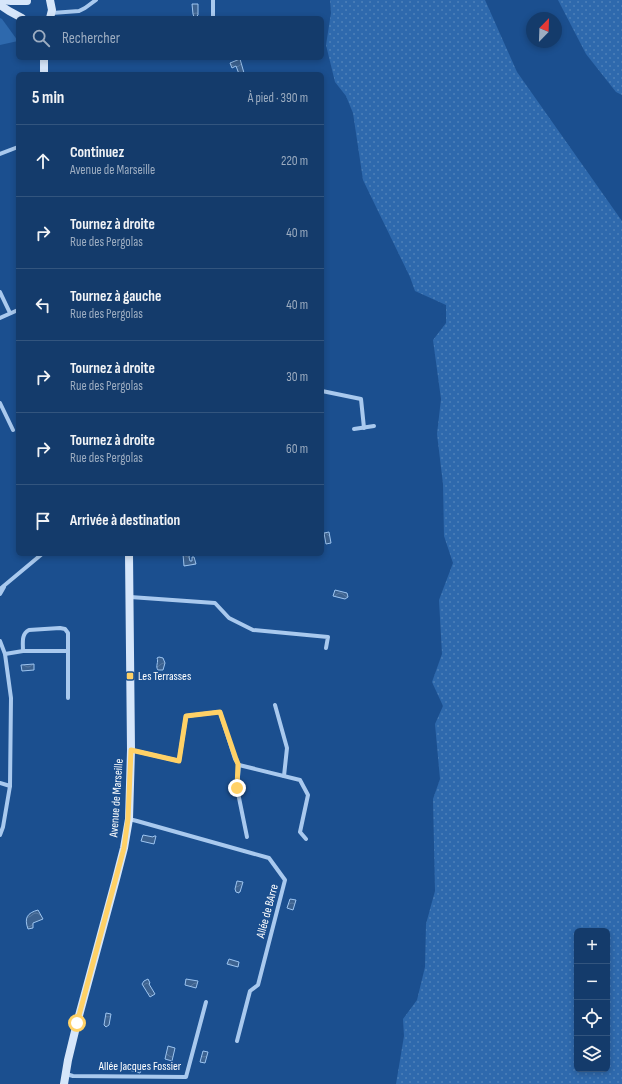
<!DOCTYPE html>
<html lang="fr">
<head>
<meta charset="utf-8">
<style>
	body { margin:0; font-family:"Sofia Sans Condensed",sans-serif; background:#1d4271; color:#f1f3f6 }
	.controls { position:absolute; right:12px; bottom:12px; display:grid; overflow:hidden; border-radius:6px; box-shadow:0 2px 6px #0003 }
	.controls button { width:36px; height:36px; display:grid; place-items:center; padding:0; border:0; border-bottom:1px solid #33557e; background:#143b6b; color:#f1f3f6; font:20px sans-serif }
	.compass { position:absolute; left:526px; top:12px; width:36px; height:36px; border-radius:50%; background:#143b6b; box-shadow:0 2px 6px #0003; rotate:23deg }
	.stop { position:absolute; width:12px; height:12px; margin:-9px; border:3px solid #ffd166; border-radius:50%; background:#fff }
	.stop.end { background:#ffd166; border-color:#fff; box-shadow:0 1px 4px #0008 }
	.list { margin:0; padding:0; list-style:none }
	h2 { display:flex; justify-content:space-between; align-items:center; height:52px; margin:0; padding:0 16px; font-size:17px }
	h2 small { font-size:13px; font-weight:400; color:#9dadc1 }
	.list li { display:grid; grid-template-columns:26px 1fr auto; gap:12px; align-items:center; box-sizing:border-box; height:72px; padding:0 16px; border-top:1px solid #33557e }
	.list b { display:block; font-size:15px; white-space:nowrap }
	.list p { margin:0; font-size:13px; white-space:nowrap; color:#9dadc1 }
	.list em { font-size:13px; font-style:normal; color:#9dadc1 }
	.icon { flex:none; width:22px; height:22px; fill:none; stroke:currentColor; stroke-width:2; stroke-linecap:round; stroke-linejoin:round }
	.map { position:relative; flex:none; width:622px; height:1084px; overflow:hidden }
	.search { position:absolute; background:#143b6b; box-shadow:0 2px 6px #0003; left:16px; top:16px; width:308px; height:44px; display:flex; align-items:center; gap:10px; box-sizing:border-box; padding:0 14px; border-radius:6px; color:#9dadc1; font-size:15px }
	.panel { position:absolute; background:#143b6b; box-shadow:0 2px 6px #0003; left:16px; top:72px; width:308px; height:484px; border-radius:6px }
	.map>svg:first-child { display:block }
</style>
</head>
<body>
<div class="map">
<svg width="622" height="1084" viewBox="0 0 622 1084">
	<defs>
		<pattern id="grass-dots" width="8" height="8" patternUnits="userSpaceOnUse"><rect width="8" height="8" fill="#2e69ad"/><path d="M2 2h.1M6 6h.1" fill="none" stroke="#4d80b9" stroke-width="1.8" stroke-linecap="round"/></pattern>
		<pattern id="water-waves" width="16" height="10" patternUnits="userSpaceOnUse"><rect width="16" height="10" fill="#3c6290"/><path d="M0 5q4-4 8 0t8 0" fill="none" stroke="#597aa1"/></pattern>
	</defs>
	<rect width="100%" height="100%" fill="#1b4f8f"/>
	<g fill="url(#grass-dots)" fill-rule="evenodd">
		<path d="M 330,0 L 485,0 L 517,72 L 622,221 L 622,1084 L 396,1084 L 404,1036 L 403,1019 L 417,1000 L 425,967 L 426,924 L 435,891 L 433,799 L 440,779 L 435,724 L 443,706 L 432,682 L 442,654 L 439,600 L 453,563 L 444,536 L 443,484 L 437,434 L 441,399 L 433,340 L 446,323 L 446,305 L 415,291 L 410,277 L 363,180 L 353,113 L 346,96 L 335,82 L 326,45 L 331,13 ZM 577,931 L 607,931 L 607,1069 L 577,1069 Z"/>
		<path d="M 558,0 L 622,0 L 622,95 L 616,92 L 586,54 Z"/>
	</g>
	<path fill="#2e69ad" d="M 0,18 L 2,19 L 18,41 L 0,45 Z"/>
	<g fill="url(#water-waves)" stroke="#9cc4f0">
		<path d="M 192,4 L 198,4 L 198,15 L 196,17 L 194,17 L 193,14 Z"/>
		<path d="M 240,59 L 244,73 L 239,74 L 236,66 L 232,68 L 230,63 Z"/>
		<path d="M 329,532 L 331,543 L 326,544 L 324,533 Z"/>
		<path d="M 183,554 L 190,554 L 189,557 L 190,561 L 192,561 L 192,557 L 194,557 L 196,564 L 184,566 Z"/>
		<path d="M 335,590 L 347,593 L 348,597 L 345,599 L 333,596 Z"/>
		<path d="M 159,657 L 163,658 L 165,663 L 163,670 L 158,670 C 155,666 159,662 157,658 Z"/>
		<path d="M 34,664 L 34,670 L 22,671 L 21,665 Z"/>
		<path d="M 143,835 L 153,837 L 154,836 L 156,836 L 154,844 L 141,841 Z"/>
		<path d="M 237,881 L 243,882 L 240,892 L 239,892 L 239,893 L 236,892 L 235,889 Z"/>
		<path d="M 290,899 L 296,900 L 293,910 L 287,908 Z"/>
		<path d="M 38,910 L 43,919 L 33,923 L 33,928 L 28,929 C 24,918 27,913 38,910 Z"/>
		<path d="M 229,959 L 239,962 L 238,967 L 227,964 Z"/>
		<path d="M 148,979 L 150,983 L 149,984 L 155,994 L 150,997 L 142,984 L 144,981 Z"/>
		<path d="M 186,979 L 198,981 L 196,988 L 185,985 Z"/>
		<path d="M 106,1013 L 111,1014 L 109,1025 L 106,1027 L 104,1025 Z"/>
		<path d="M 168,1046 L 175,1048 L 172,1061 L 165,1059 Z"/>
		<path d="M 203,1051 L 208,1052 L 205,1063 L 200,1062 Z"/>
		<path d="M 130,1065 L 142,1068 L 140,1073 L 129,1070 Z"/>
	</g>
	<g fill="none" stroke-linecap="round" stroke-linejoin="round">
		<g stroke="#a9c9ee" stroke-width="4">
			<path d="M 213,0 L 213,18"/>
			<path d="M 52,13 L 79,11 L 85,8 L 96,0"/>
			<path d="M 0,154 L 18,147"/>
			<path d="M 0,292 L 10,313"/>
			<path d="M 0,318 L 18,310"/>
			<path d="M 322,391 L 361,399 L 364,428"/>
			<path d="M 0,403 L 13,430"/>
			<path d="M 354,429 L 374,426"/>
			<path d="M 0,589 L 42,554"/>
			<path d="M 0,594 L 4,587"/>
			<path d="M 130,597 L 215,603 L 229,618 L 253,630 L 328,637 L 326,648"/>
			<path d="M 0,641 L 5,654 L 11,698 L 10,786 L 3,827 L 0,835"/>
			<path d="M 5,654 L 23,651"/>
			<path d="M 68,698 L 68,633 L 65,629 L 60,628 L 29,630 C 21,634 23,643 23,651 L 68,651"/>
			<path d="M 275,705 L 287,748 L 284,776"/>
			<path d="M 131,750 L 179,761 L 186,716 L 220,712 L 235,759 L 239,765 L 300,780 L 308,795 L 300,832 L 306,839"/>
			<path d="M 239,765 L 237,788 L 247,837"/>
			<path d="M 0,783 L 10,786"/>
			<path d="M 129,819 L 137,821 L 269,858 L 285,880 L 258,985 L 250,991 L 237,1041"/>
			<path d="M 66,1074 L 73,1076 L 186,1077 L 206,1002"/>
		</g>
		<g stroke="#d6e6fa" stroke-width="8">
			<path d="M 1,0 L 11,1 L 27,1"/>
			<path d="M 50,0 L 52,10 L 50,18"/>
			<path d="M 0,5 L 9,11 L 22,18"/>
			<path d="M 44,58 L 44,74"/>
			<path d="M 64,1084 L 68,1060 L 77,1023 L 116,879 L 124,848 L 129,819 L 131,750 L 129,554"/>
		</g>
	</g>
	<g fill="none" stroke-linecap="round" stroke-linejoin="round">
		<path stroke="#ffd166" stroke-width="5" d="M 77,1023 L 89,978 L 124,848 L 128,819 L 131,750 L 179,761 L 186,716 L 220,712 L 236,759 L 238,764 L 237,788"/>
	</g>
	<rect fill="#ffd166" stroke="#1b4f8f" stroke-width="1.5" x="126" y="672" width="8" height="8" rx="2"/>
	<g text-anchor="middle" stroke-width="3" stroke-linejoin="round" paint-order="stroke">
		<g font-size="12" fill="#fff" stroke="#1b4f8f" text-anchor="start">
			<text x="138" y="680">Les Terrasses</text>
		</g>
		<g font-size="12" fill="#fff" stroke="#1b4f8f">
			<text transform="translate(116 798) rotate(-86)" y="4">Avenue de Marseille</text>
			<text transform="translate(267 911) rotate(-75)" y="4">Allée de BArre</text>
			<text x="140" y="1070">Allée Jacques Fossier</text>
		</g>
	</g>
</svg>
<div class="controls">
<button>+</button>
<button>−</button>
<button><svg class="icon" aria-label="locate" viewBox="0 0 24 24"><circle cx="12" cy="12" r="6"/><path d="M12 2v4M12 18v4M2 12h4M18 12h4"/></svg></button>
<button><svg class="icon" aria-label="layers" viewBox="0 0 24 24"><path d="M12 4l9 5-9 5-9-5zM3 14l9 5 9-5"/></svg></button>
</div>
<svg class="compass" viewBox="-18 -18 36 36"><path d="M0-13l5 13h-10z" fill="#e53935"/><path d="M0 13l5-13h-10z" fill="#9dadc1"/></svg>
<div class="stop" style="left:77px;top:1023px"></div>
<div class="stop end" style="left:237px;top:788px"></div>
<div class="search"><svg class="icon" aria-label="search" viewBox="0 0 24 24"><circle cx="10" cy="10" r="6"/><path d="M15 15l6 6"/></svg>Rechercher</div>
<section class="panel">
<h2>5 min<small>À pied · 390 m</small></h2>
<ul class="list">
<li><svg class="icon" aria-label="ahead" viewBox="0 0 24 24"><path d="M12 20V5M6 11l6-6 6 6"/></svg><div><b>Continuez</b><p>Avenue de Marseille</p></div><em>220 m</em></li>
<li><svg class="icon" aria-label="right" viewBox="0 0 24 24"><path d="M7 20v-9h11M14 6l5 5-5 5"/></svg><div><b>Tournez à droite</b><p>Rue des Pergolas</p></div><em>40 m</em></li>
<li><svg class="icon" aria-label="left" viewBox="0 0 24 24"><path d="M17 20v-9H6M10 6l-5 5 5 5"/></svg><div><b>Tournez à gauche</b><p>Rue des Pergolas</p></div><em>40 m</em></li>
<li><svg class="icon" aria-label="right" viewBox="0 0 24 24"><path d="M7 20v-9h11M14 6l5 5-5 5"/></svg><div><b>Tournez à droite</b><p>Rue des Pergolas</p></div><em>30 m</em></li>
<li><svg class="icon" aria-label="right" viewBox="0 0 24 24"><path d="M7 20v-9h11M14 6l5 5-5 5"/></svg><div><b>Tournez à droite</b><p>Rue des Pergolas</p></div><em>60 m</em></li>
<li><svg class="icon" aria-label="arrive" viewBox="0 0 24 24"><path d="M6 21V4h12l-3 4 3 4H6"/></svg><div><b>Arrivée à destination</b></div></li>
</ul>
</section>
</div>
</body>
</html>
